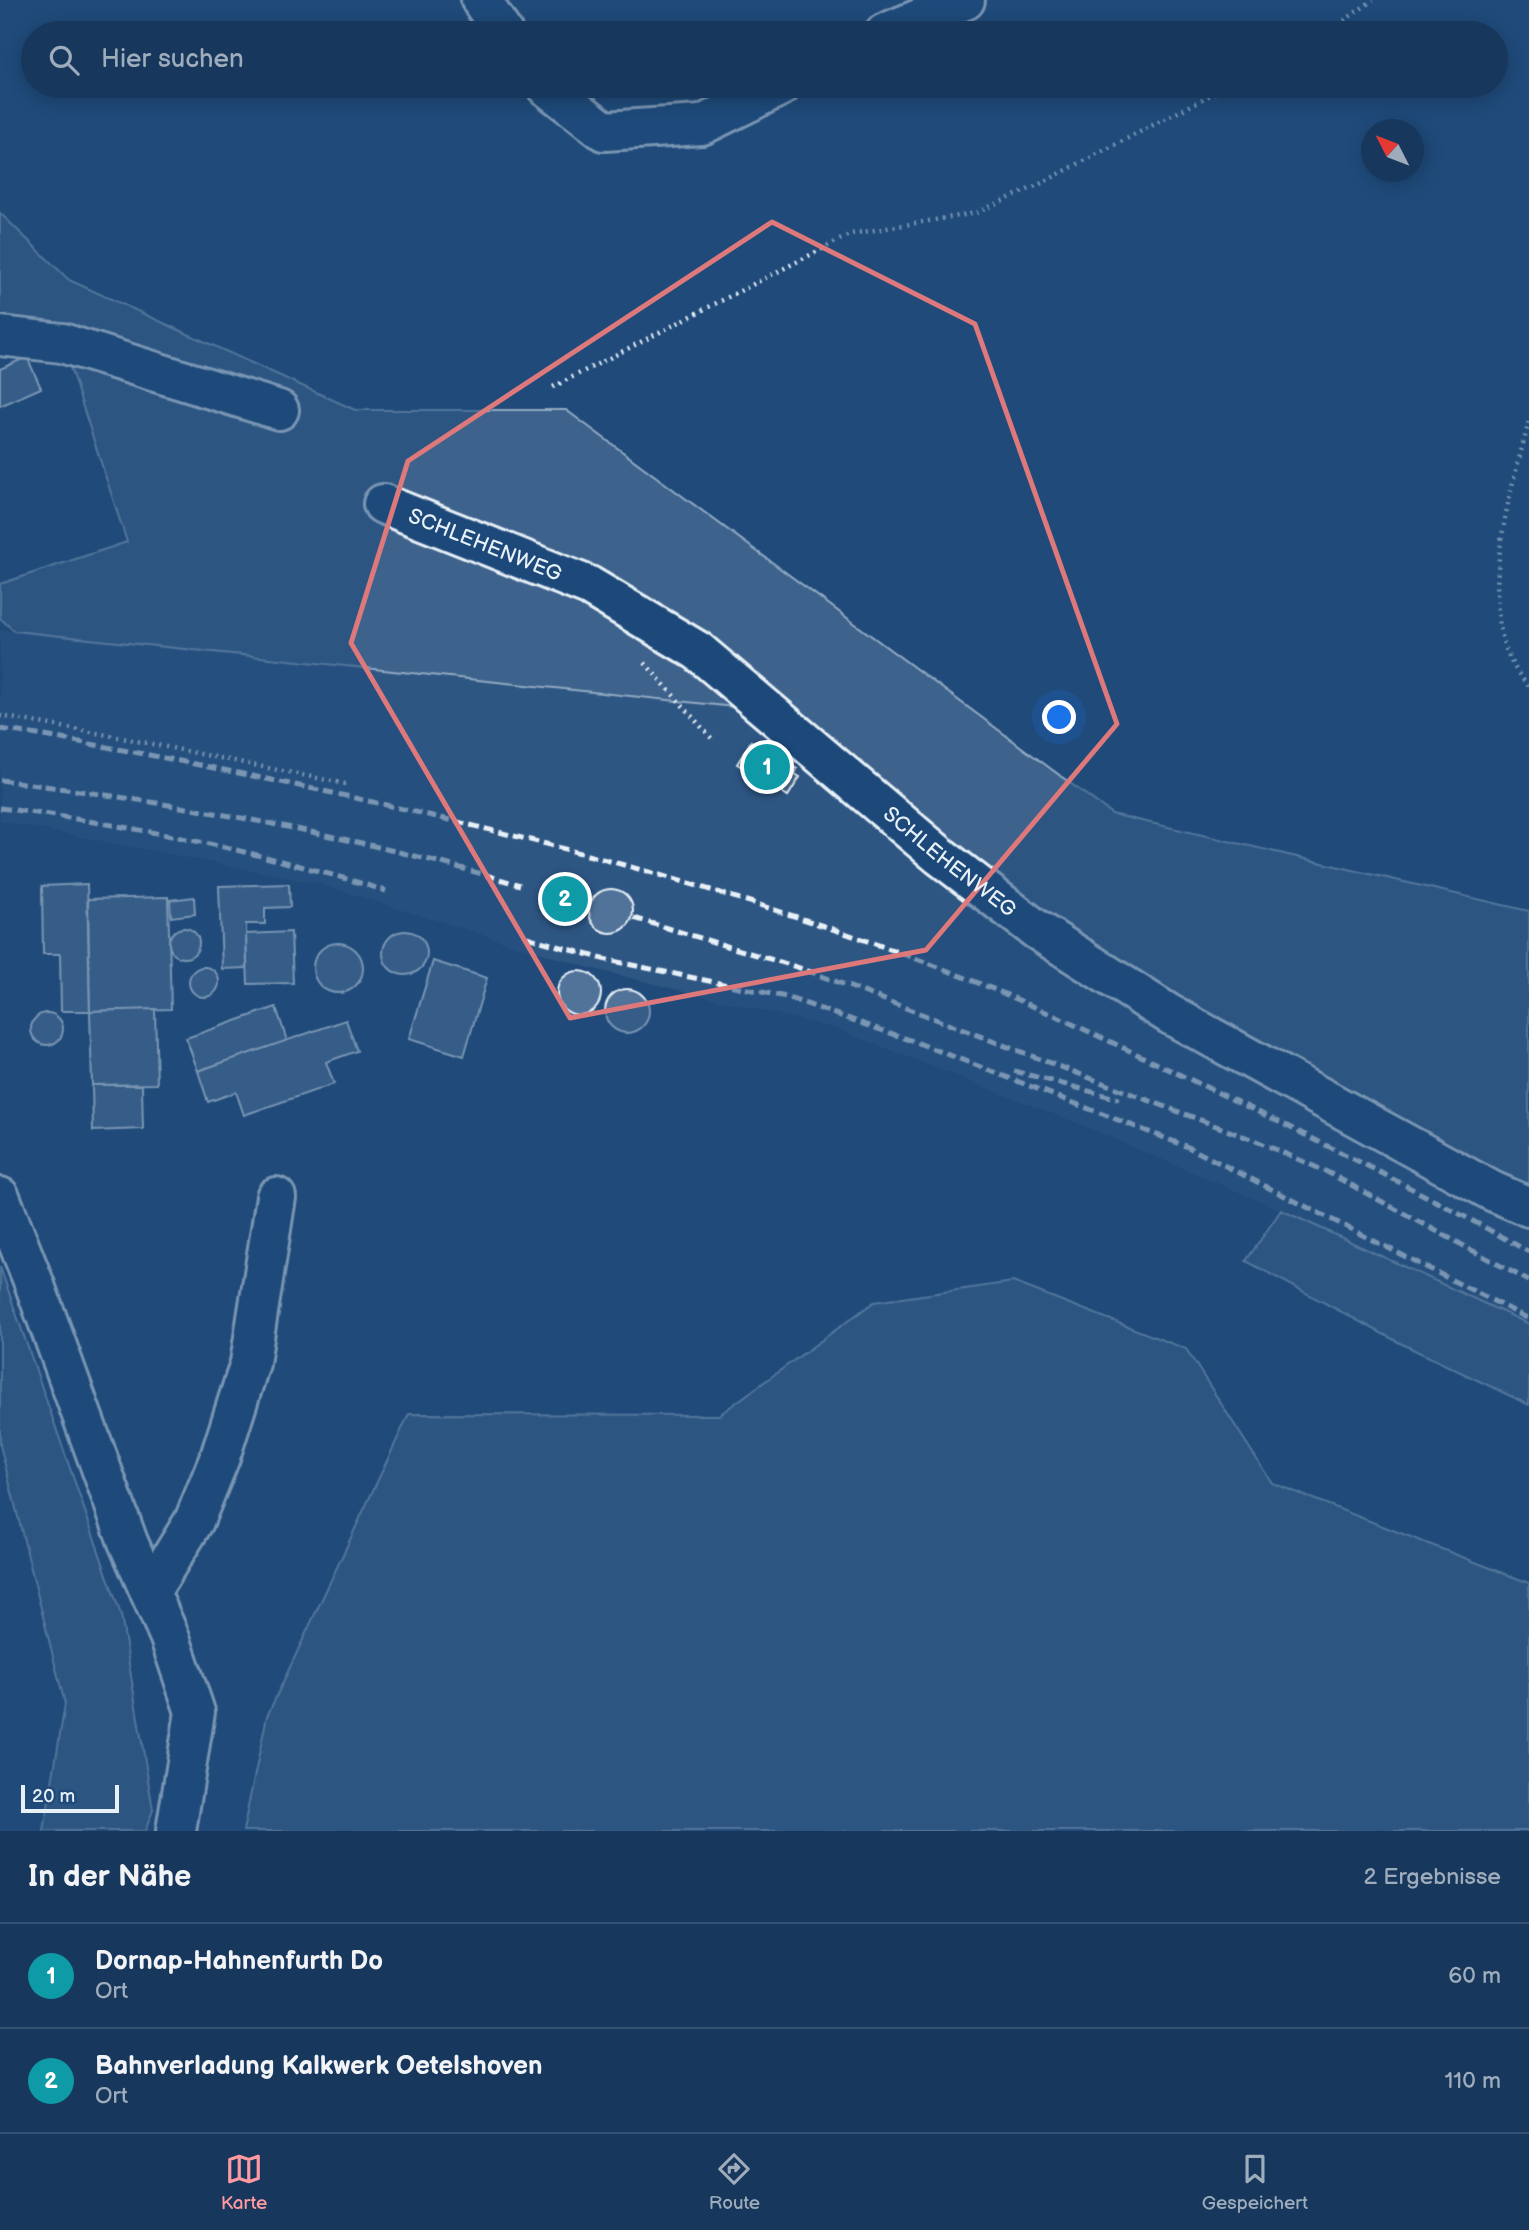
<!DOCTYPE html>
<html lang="de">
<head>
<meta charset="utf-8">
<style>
	body { margin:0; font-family:"Balsamiq Sans",sans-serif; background:#244365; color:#f1f3f6 }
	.compass { position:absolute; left:1361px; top:119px; width:63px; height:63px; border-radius:50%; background:#17385c; box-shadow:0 4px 18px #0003; rotate:312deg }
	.scale { position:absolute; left:21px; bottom:18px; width:98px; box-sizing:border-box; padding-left:7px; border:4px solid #e8f1f8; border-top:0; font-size:19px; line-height:24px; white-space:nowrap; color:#e8f1f8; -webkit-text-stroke:5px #1f4a7a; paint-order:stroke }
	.you { position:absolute; left:1060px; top:718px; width:24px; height:24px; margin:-18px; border:5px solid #fff; border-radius:50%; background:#1a73e8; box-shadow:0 0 0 10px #1a73e833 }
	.badge { display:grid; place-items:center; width:46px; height:46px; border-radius:50%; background:#ff9aa2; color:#fff; font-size:23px; font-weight:700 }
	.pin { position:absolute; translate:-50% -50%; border:4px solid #fff; box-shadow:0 2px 7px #0006 }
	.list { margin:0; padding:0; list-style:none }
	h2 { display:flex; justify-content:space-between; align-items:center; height:91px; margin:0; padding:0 28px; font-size:30px }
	h2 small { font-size:23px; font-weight:400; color:#9eacbb }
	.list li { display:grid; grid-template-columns:46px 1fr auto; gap:21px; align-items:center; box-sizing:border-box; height:105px; padding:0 28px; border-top:2px solid #365272 }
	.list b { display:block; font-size:26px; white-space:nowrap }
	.list p { margin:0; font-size:23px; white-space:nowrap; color:#9eacbb }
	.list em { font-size:23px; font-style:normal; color:#9eacbb }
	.icon { flex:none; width:38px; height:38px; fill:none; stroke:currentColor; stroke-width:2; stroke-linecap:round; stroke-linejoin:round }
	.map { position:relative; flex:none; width:1529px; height:1831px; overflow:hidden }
	.search { position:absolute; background:#17385c; box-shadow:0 4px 18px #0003; left:21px; right:21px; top:21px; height:77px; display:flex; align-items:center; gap:18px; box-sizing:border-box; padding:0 24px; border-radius:38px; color:#9eacbb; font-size:26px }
	.sheet { height:301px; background:#17385c }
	nav { display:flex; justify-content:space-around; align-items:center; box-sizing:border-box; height:98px; border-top:2px solid #365272; background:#17385c; font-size:19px; color:#9eacbb }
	nav a { display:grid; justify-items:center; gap:4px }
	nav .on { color:#ff9aa2 }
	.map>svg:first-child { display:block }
</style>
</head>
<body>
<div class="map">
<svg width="1529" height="1831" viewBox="0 0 1529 1831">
	<rect width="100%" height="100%" fill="#1f4a7a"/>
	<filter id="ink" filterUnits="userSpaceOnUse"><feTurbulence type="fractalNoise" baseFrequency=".0143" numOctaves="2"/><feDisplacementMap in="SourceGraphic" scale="14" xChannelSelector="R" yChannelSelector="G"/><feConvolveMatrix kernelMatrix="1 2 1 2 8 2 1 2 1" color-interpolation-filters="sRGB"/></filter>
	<g filter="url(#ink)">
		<path fill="#2e5683" d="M 0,630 L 744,708 L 1529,1203 L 1529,1324 L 1281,1210 L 1074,1122 L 837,1029 L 590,968 L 315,883 L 0,821 Z"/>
		<g fill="#3c628c" stroke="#92aac2" stroke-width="2">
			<path d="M 0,213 L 69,280 L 355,410 L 566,410 L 1112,814 L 1529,911 L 1529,1203 L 1085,985 L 744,708 L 14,631 L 0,618 L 0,584 L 127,542 L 62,343 L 0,337 Z"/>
			<path d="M 1281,1210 L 1529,1324 L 1529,1405 L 1400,1343 L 1246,1261 Z"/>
			<path d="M 0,1267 L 121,1615 L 153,1810 L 145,1831 L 44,1831 L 65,1704 L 0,1445 Z"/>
			<path d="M 1013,1282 L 1186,1349 L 1272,1483 L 1529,1583 L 1529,1831 L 243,1831 L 267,1716 L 409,1414 L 719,1415 L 874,1302 Z"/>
		</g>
		<g fill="#517399" stroke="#e8f1f8" stroke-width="2">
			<path d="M 27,357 L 41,388 L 0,406 L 0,369 Z"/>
			<path d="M 751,741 L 797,769 L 795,774 L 800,777 L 788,796 L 737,764 Z"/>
			<circle cx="565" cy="899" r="22"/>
			<path d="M 87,884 L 90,1011 L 61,1011 L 60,954 L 43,954 L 42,886 Z"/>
			<path d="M 289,884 L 290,907 L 265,908 L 265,924 L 246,924 L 247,968 L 222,969 L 219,886 Z"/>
			<circle cx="611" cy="911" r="22"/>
			<path d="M 168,897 L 171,1009 L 90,1011 L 88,899 Z"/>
			<path d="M 194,897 L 195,914 L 171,917 L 170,900 Z"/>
			<circle cx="184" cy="943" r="15"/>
			<circle cx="405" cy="953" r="22"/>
			<path d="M 291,932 L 293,983 L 248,984 L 246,934 Z"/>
			<circle cx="338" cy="968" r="25"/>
			<path d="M 433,961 L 487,978 L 464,1056 L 409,1039 Z"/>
			<circle cx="204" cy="982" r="15"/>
			<circle cx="579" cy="993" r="22"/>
			<circle cx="627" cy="1011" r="22"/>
			<path d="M 276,1007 L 287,1041 L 198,1071 L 186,1038 Z"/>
			<path d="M 155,1009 L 157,1084 L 92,1085 L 90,1011 Z"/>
			<circle cx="47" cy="1029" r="16"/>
			<path d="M 346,1020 L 357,1051 L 326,1062 L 334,1084 L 244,1115 L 236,1092 L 208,1102 L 198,1071 Z"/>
			<path d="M 92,1085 L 142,1085 L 143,1129 L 93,1131 Z"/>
		</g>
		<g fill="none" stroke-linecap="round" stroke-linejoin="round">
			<path stroke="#3d638d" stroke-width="38" stroke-dasharray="38 19" stroke-linecap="butt" d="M 279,410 L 383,504"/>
			<defs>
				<g id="minor">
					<path d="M 481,0 L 503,33"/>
					<path d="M 885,33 L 965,0"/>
					<path d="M 546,86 L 604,131 L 702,125 L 781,86"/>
					<path d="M 0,336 L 62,343 L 279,410"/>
					<path id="s1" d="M 383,504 L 589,586 L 698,651 L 940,856 L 1037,930 L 1169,1014 L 1492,1191 L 1529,1207"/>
					<path d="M 0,1197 L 34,1283 L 128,1542 L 170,1638 L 195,1712 L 176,1831"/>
					<path d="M 150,1592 L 194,1521 L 220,1457 L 250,1363 L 276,1197"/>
				</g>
			</defs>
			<use href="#minor" stroke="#e8f1f8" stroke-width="44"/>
			<g stroke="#e8f1f8" stroke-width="4.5" stroke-dasharray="2 5" stroke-linecap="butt">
				<path d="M 1327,33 L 1373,0"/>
				<path d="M 553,387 L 851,234 L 976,213 L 1036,186 L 1228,86"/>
				<path d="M 1529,422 C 1510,493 1468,626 1529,686"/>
				<path d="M 645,663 L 714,741"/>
				<path d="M 0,716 L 113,736 L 346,784"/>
			</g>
			<use href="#minor" stroke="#1f4a7a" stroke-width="38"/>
			<g stroke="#e8f1f8" stroke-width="5" stroke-dasharray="10 5" stroke-linecap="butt">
				<path d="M 0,729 C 113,746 225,770 337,794 C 539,839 740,892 933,965 C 1020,998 1103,1038 1187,1078 C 1303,1133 1417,1189 1529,1252"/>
				<path d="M 0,780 C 176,803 350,834 520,885"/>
				<path d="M 0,808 C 135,826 256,850 386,891"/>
				<path d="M 634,918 L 803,969 L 1261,1143 L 1327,1172 L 1529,1281"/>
				<path d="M 527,937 L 603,959 L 786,997 L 913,1041 L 1188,1147 L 1529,1319"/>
				<path d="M 1014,1071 L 1119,1099"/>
			</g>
		</g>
	</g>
	<path d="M0 0H1529V1831H0ZM 772,222 L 975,324 L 1117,724 L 926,950 L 570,1018 L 351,643 L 408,461 Z" fill="#1f4a7a" fill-opacity=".55" fill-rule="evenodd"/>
	<path fill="none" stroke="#dd787b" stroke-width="5" stroke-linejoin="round" d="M 772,222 L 975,324 L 1117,724 L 926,950 L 570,1018 L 351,643 L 408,461 Z"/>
	<g text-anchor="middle" stroke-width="6" stroke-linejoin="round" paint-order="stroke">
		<g font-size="21" fill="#e8f1f8" stroke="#1f4a7a">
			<text dy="7" stroke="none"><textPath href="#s1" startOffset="110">SCHLEHENWEG</textPath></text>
			<text dy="7" stroke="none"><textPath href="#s1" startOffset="677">SCHLEHENWEG</textPath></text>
		</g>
	</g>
</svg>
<svg class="compass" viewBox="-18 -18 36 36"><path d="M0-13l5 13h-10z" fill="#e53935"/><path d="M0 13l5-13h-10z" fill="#9eacbb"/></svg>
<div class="scale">20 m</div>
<div class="you"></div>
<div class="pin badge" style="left:767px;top:767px;background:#0f9aa8">1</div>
<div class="pin badge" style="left:565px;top:899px;background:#0f9aa8">2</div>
<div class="search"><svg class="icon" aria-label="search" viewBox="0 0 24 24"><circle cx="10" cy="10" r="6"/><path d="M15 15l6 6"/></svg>Hier suchen</div>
</div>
<section class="sheet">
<h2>In der Nähe<small>2 Ergebnisse</small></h2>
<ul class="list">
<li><span class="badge" style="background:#0f9aa8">1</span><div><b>Dornap-Hahnenfurth Do</b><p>Ort</p></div><em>60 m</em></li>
<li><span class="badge" style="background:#0f9aa8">2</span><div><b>Bahnverladung Kalkwerk Oetelshoven</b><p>Ort</p></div><em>110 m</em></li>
</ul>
</section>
<nav>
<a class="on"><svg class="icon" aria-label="map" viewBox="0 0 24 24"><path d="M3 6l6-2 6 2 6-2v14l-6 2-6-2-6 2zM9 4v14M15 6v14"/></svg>Karte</a>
<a><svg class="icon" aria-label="directions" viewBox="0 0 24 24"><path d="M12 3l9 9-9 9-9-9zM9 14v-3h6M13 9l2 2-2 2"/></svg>Route</a>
<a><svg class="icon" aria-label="saved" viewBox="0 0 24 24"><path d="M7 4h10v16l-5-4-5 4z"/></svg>Gespeichert</a>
</nav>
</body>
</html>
